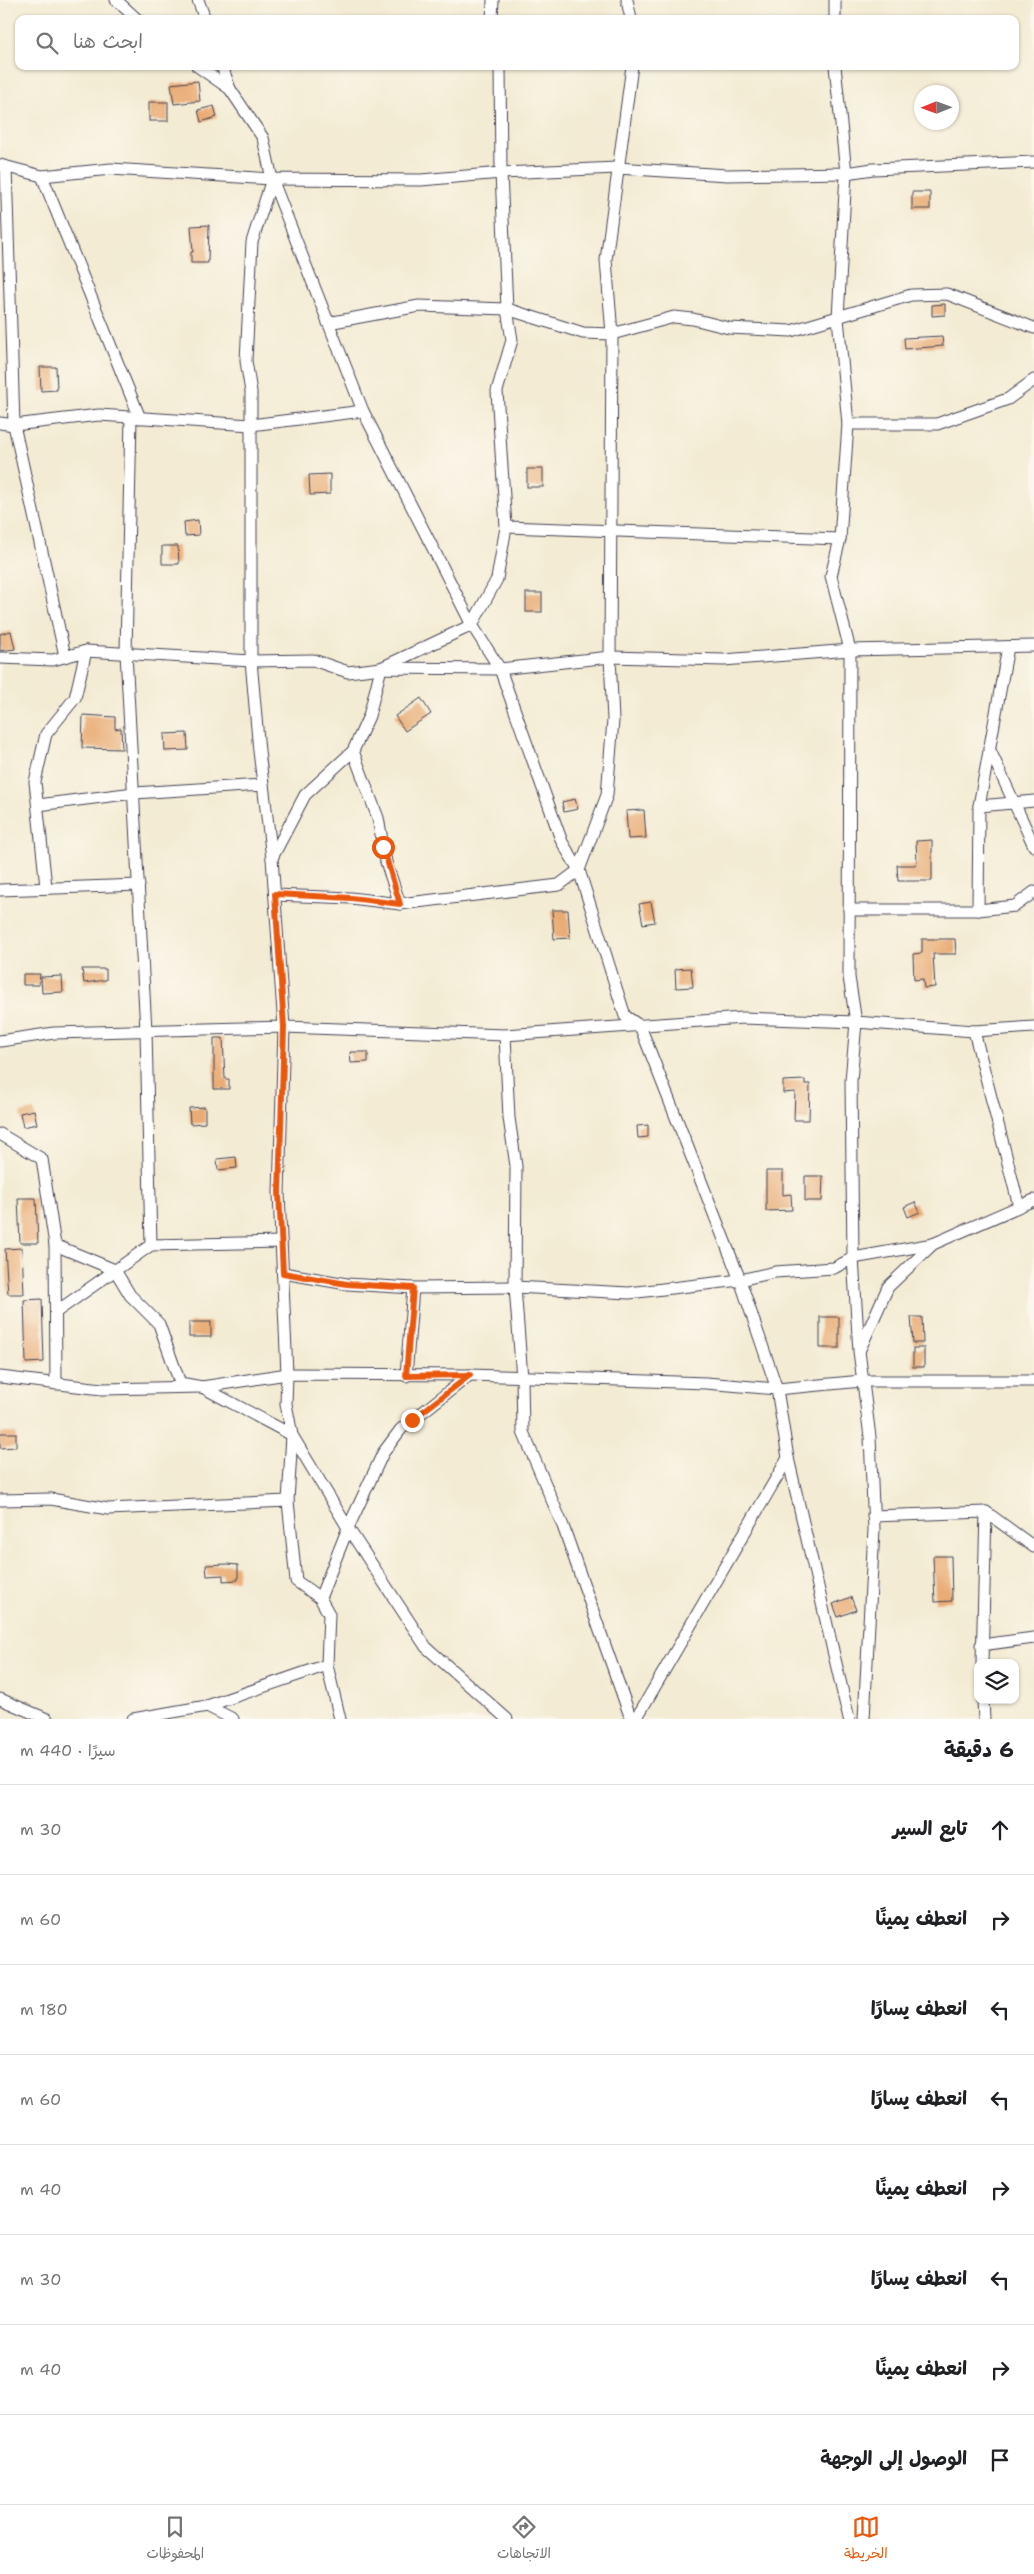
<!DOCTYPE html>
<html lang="ar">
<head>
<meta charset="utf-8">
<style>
	body { margin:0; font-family:"Shantell Sans","Playpen Sans Arabic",sans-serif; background:#f2f2f2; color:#202124; direction:rtl }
	.controls { position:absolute; right:15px; bottom:15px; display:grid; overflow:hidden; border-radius:10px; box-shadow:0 1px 4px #0004 }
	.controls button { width:45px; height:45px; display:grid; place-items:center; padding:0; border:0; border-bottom:1px solid #e0e0e0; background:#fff; color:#202124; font:25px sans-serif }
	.compass { position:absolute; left:914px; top:85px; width:45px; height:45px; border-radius:50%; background:#fff; box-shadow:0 1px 4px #0004; rotate:269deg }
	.stop { position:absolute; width:15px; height:15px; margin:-11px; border:4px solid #ea580c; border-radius:50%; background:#fff }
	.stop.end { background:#ea580c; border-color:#fff; box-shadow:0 1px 5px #0008 }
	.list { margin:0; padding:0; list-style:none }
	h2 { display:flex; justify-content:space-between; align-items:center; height:65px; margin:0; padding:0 20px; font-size:21px }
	h2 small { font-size:16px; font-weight:400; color:#757577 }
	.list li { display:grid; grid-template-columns:32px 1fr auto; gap:15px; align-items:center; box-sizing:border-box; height:90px; padding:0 20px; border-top:1px solid #e0e0e0 }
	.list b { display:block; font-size:19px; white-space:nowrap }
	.list em { font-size:16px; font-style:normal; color:#757577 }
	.icon { flex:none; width:28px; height:28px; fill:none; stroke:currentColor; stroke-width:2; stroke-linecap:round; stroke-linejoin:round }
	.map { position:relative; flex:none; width:1034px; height:1719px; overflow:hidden; direction:ltr }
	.search { position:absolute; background:#fff; box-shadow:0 1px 4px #0004; left:15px; right:15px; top:15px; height:55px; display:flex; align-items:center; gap:12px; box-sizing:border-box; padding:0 18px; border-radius:10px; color:#757577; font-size:19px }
	.sheet { height:785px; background:#fff }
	nav { display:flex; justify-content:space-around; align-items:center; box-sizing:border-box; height:70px; border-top:1px solid #e0e0e0; background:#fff; font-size:14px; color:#757577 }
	nav a { display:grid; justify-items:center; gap:2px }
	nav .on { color:#ea580c }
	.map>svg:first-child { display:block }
</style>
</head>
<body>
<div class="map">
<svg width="1034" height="1719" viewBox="0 0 1034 1719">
	<rect width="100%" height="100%" fill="#fbf7ec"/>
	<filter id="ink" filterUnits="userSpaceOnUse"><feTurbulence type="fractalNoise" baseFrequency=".02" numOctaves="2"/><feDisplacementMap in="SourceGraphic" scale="10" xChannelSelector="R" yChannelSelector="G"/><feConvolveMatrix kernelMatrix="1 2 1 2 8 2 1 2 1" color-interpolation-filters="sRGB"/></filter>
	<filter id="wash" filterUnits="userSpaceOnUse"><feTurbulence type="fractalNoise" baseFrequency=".0096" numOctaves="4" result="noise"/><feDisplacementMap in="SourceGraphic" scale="20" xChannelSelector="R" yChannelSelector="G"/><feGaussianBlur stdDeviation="1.12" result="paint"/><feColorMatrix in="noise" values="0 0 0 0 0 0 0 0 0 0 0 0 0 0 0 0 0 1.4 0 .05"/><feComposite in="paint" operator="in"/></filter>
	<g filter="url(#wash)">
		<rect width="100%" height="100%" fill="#f3ebd3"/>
		<g id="blocks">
			<g fill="#e9ac75">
				<path d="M 198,81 L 200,101 L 174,104 L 171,84 Z"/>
				<rect x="149" y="102" width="19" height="19"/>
				<path d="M 214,106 L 217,117 L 201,122 L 198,110 Z"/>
				<rect x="912" y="192" width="18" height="17"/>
				<path d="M 209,225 L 208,263 L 191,263 L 191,252 L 193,252 L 191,226 Z"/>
				<path d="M 945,304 L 945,315 L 932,316 L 932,305 Z"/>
				<path d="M 942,336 L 943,346 L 905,349 L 904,338 Z"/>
				<path d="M 40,367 L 56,367 L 57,390 L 41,391 Z"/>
				<rect x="527" y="469" width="16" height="18"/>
				<path d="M 330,474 L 330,494 L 310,495 L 309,475 Z"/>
				<path d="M 198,520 L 199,535 L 185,536 L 184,522 Z"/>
				<path d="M 162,546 L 178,546 L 179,564 L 162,564 Z"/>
				<rect x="526" y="593" width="16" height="19"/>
				<path d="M 11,631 L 15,649 L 0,651 L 0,634 Z"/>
				<path d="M 421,698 L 431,714 L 405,731 L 395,716 Z"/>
				<path d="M 83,715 L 115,717 L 115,729 L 121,728 L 122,749 L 82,748 Z"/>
				<path d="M 187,733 L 188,750 L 165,751 L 164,734 Z"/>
				<path d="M 575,799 L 578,809 L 564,812 L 562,802 Z"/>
				<path d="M 644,810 L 646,838 L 628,839 L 626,811 Z"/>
				<path d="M 932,840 L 932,881 L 898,881 L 897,865 L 915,865 L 917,862 L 916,841 Z"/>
				<path d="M 651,902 L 655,922 L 643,924 L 639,904 Z"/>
				<path d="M 552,910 L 568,910 L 570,938 L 554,939 Z"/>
				<path d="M 922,939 L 955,939 L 956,954 L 933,954 L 935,987 L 924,988 L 923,979 L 914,980 L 913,954 L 922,953 Z"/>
				<path d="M 691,968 L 693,987 L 676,988 L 675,969 Z"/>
				<path d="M 82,969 L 106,969 L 106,980 L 84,983 Z"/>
				<path d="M 23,974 L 40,974 L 39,985 L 23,985 Z"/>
				<path d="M 62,976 L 63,992 L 42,993 L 41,977 Z"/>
				<path d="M 214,1038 L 223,1038 L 225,1079 L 229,1079 L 229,1089 L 214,1089 Z"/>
				<path d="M 350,1052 L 368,1052 L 368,1062 L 351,1063 Z"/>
				<path d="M 805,1080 L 805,1084 L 810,1084 L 809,1120 L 794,1120 L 795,1092 L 783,1093 L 783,1081 Z"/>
				<path d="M 205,1107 L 205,1123 L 190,1124 L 189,1108 Z"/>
				<path d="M 34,1110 L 37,1124 L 23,1127 L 20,1113 Z"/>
				<path d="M 648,1125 L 648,1137 L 638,1138 L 637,1126 Z"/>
				<path d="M 236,1157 L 237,1168 L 218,1170 L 217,1159 Z"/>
				<path d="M 766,1171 L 783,1171 L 783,1195 L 791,1194 L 792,1210 L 766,1211 Z"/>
				<path d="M 805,1176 L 823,1176 L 822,1201 L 805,1201 Z"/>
				<path d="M 18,1198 L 36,1198 L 38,1243 L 20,1243 Z"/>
				<path d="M 915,1202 L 920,1212 L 908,1217 L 904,1207 Z"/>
				<path d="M 22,1248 L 24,1294 L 8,1294 L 5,1249 Z"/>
				<path d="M 42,1299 L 44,1362 L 26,1363 L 24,1300 Z"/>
				<rect x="820" y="1317" width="19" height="31"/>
				<path d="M 911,1317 L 922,1317 L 923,1343 L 913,1343 Z"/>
				<rect x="189" y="1322" width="22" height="15"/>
				<rect x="913" y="1348" width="11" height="19"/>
				<path d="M 0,1433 L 16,1433 L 16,1447 L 0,1448 Z"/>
				<path d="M 933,1556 L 951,1556 L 952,1601 L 935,1602 Z"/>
				<path d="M 227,1564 L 238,1565 L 238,1580 L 223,1581 L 223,1575 L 207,1576 L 206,1565 Z"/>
				<path d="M 851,1597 L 856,1610 L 838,1617 L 833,1604 Z"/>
			</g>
		</g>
	</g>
	<g filter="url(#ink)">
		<use href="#blocks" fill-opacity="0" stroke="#414052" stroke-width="1"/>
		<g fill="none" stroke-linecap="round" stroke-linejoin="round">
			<defs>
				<g id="minor">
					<path d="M 116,0 L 137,19"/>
					<path d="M 198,0 L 205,19"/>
					<path d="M 627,0 L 631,19"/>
					<path d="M 492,19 L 493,0"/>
					<path d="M 835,19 L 835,0"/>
					<path d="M 197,66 L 230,89 L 263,138 L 272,179 L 363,411 L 472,625 L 500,669 L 562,842 L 579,870 L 625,1016 L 640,1026 L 740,1280 L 777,1389 L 788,1458 L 849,1719"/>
					<path d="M 222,66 L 230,89"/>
					<path d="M 835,66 L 846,173 L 838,318 L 848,424 L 840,539 L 831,576 L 850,650 L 849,977 L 856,1022 L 851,1081 L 853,1258 L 859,1351 L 870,1437 L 874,1529 L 864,1719"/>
					<path d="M 0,165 L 42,176 L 111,169 L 272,179 L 421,180 L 501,173 L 617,168 L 727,175 L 846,173 L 873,169 L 1034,162"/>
					<path d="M 6,167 L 14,425 L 65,656"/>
					<path d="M 42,176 L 140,418"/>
					<path d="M 272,179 L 252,242 L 246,361 L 251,392 L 251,661 L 259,751 L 272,858 L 284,1027 L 279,1193 L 287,1374 L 286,1404 L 292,1435 L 288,1501 L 296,1581 L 320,1598 L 329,1614 L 327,1665 L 340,1719"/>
					<path d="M 328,323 L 419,306 L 507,309 L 583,333 L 612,334 L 674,317 L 693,319 L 729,328 L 791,331 L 911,295 L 947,294 L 1034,328"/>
					<path d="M 131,417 L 126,653 L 146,1031 L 151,1245"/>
					<path d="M 0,423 L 14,425 L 99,415 L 251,425 L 363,411"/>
					<path d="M 848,424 L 937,424 L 1008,399 L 1034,380"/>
					<path d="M 506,527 L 840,539"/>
					<path d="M 0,658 L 53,660 L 86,651 L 251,661 L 313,660 L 348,672 L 381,668 L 500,669 L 610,657 L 724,660 L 850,650 L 1034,646"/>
					<path d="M 989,748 L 1034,846"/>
					<path d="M 353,751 L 378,818 L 386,862 L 400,904"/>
					<path d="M 38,805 L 134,793 L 263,785"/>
					<path d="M 979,806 L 1034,801"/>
					<path d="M 272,858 L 305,795 L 353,751 L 369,716 L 381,668 L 472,625 L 497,579 L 506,527 L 497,391 L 512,340 L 507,309 L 501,173 L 500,66"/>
					<path d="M 46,887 L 35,782 L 46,734 L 75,698 L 86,651"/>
					<path d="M 0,890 L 139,885"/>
					<path d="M 275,895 L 351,898 L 400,904 L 559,885 L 579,870 L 607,795 L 613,720 L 610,657 L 612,334 L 606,260 L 632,66"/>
					<path d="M 849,910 L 978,910 L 1015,906 L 1034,892"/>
					<path d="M 978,910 L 979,806 L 1008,647"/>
					<path d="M 974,1031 L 1019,1206"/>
					<path d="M 505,1035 L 509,1118 L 516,1166 L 515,1287 L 522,1378 L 523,1432 L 563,1526 L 631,1719"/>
					<path d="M 0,1041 L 54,1033 L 284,1027 L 505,1035 L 743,1018 L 856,1022 L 974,1031 L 1034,1027"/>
					<path d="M 0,1134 L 42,1159 L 55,1245 L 115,1270 L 130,1295 L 159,1324 L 180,1383 L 202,1387 L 292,1435 L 348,1528 L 426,1647 L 507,1719"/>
					<path d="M 55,1245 L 56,1384"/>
					<path d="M 283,1273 L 347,1284 L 413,1288 L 515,1287 L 629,1293 L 740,1280 L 775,1272 L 834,1268 L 853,1258 L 933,1244"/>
					<path d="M 56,1312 L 151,1245 L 281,1242"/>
					<path d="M 860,1349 L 888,1287 L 933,1244 L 1034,1200"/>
					<path d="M 406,1376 L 413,1288"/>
					<path d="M 0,1377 L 102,1389 L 202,1387 L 287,1374 L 470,1375 L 706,1383 L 777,1389 L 862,1381 L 1034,1381"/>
					<path d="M 0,1500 L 51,1499 L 108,1509 L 288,1501"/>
					<path d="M 873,1516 L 986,1512 L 1034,1547"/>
					<path d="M 320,1598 L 348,1528 L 383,1453 L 401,1429 L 470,1375"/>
					<path d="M 981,1645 L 1034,1638"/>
					<path d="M 982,1663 L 986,1512"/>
					<path d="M 0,1699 L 47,1719"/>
					<path d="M 983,1700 L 984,1719"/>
					<path d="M 207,1706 L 327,1665"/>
					<path d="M 133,1719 L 207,1706 L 233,1719"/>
					<path d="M 636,1719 L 788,1458"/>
				</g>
			</defs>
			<use href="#minor" stroke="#414052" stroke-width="13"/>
			<use href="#minor" stroke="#fff" stroke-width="11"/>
		</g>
	</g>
	<g fill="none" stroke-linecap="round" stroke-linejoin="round" filter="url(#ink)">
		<path stroke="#ea580c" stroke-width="6" d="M 383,847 L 400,904 L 351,898 L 275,894 L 284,1027 L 279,1193 L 283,1273 L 347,1284 L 413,1288 L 406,1376 L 470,1375 L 412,1420"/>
	</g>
</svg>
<div class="controls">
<button><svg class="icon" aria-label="layers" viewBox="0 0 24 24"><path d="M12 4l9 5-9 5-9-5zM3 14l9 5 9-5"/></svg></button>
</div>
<svg class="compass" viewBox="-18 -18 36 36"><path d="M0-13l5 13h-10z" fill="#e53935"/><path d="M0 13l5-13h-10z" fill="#757577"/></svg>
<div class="stop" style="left:383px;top:847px"></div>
<div class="stop end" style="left:412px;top:1420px"></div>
<div class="search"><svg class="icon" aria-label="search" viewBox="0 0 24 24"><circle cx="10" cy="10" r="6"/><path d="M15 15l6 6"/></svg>ابحث هنا</div>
</div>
<section class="sheet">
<h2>6 دقيقة<small>سيرًا · 440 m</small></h2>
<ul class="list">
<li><svg class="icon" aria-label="ahead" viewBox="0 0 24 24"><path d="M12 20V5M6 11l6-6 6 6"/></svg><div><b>تابع السير</b></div><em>30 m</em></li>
<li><svg class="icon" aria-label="right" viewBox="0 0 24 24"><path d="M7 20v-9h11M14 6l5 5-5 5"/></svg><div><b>انعطف يمينًا</b></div><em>60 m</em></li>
<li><svg class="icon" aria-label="left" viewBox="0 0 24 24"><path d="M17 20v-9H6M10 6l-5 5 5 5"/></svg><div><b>انعطف يسارًا</b></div><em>180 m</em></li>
<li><svg class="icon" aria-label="left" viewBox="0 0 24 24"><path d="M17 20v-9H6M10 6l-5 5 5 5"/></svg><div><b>انعطف يسارًا</b></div><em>60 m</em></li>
<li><svg class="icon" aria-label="right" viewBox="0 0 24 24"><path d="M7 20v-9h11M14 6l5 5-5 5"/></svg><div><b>انعطف يمينًا</b></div><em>40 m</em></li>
<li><svg class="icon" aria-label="left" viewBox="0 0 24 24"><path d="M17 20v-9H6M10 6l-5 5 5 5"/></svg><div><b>انعطف يسارًا</b></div><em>30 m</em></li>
<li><svg class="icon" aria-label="right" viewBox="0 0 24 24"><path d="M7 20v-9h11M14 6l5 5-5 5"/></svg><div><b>انعطف يمينًا</b></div><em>40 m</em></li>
<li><svg class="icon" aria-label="arrive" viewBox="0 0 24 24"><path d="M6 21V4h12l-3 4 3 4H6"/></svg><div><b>الوصول إلى الوجهة</b></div></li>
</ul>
</section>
<nav>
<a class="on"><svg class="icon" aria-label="map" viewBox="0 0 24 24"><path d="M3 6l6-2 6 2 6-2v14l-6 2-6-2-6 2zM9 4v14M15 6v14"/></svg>الخريطة</a>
<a><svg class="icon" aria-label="directions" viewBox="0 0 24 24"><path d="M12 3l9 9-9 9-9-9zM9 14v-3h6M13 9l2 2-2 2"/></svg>الاتجاهات</a>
<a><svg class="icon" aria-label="saved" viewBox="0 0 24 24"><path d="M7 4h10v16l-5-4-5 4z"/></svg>المحفوظات</a>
</nav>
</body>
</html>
